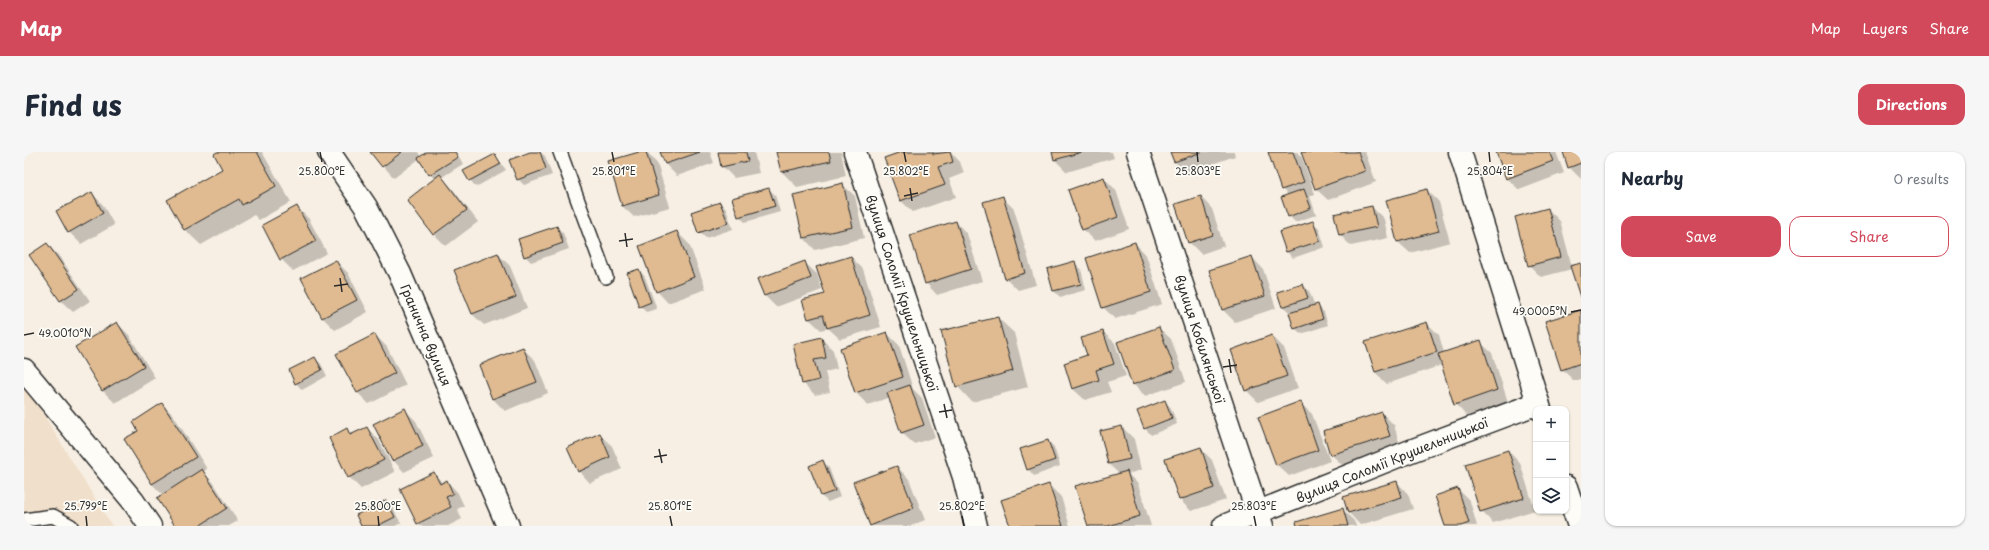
<!DOCTYPE html>
<html lang="en">
<head>
<meta charset="utf-8">
<style>
	body { margin:0; font-family:"Playpen Sans",sans-serif; background:#f6f6f7; color:#1f2937 }
	.controls { position:absolute; right:12px; bottom:12px; display:grid; overflow:hidden; border-radius:8px; box-shadow:0 1px 3px #0004 }
	.controls button { width:36px; height:36px; display:grid; place-items:center; padding:0; border:0; border-bottom:1px solid #e0e1e3; background:#fff; color:#1f2937; font:20px sans-serif }
	.list { margin:0; padding:0; list-style:none }
	h2 { display:flex; justify-content:space-between; align-items:center; height:52px; margin:0; padding:0 16px; font-size:17px }
	h2 small { font-size:13px; font-weight:400; color:#747a83 }
	.actions { display:flex; gap:8px; padding:12px 16px }
	.actions a { flex:1; padding:9px 0; border:1px solid #d1495b; border-radius:12px; text-align:center; font-size:14px; color:#d1495b }
	.actions .main { background:#d1495b; color:#fff }
	.icon { flex:none; width:22px; height:22px; fill:none; stroke:currentColor; stroke-width:2; stroke-linecap:round; stroke-linejoin:round }
	.map { position:relative; flex:none; width:1557px; height:374px; overflow:hidden; border-radius:12px }
	header { display:flex; align-items:center; gap:24px; box-sizing:border-box; height:56px; padding:0 20px; background:#d1495b; color:#fff }
	header strong { font-size:19px }
	nav { display:flex; gap:22px; margin-inline-start:auto; font-size:14px }
	.intro { display:flex; align-items:center; justify-content:space-between; box-sizing:border-box; height:96px; padding:0 24px }
	h1 { margin:0; font-size:28px }
	.button { padding:10px 18px; border-radius:12px; background:#d1495b; color:#fff; font-size:14px; font-weight:700 }
	main { display:flex; gap:24px; padding:0 24px }
	aside { flex:1; background:#fff; border-radius:12px; box-shadow:0 1px 3px #0004 }
	.map>svg:first-child { display:block }
</style>
</head>
<body>
<header>
<strong>Map</strong>
<nav><a>Map</a><a>Layers</a><a>Share</a></nav>
</header>
<div class="intro"><h1>Find us</h1><a class="button">Directions</a></div>
<main>
<div class="map">
<svg width="1557" height="374" viewBox="0 0 1557 374">
	<rect width="100%" height="100%" fill="#f7efe3"/>
	<filter id="ink" filterUnits="userSpaceOnUse"><feTurbulence type="fractalNoise" baseFrequency=".025" numOctaves="2"/><feDisplacementMap in="SourceGraphic" scale="8" xChannelSelector="R" yChannelSelector="G"/><feConvolveMatrix kernelMatrix="1 2 1 2 8 2 1 2 1" color-interpolation-filters="sRGB"/></filter>
	<g filter="url(#ink)">
		<path fill="#f0dfca" d="M 0,231 L 88,374 L 0,374 Z"/>
		<g fill="#0003">
			<path d="M 195,0 L 238,0 L 267,50 L 235,68 L 230,63 L 177,93 L 161,78 L 144,48 L 200,17 Z"/>
			<path d="M 347,0 L 394,0 L 397,5 L 404,0 L 432,0 L 439,12 L 418,25 L 428,36 L 454,70 L 422,94 L 410,82 L 384,48 L 411,28 L 395,7 L 370,26 Z"/>
			<path d="M 509,0 L 516,0 L 521,4 L 528,23 L 500,33 L 494,27 Z"/>
			<path d="M 618,0 L 623,0 L 633,11 L 646,55 L 610,65 L 598,54 Z"/>
			<path d="M 637,0 L 686,0 L 690,11 L 653,24 L 641,12 Z"/>
			<path d="M 695,0 L 730,0 L 735,21 L 710,26 L 698,14 Z"/>
			<path d="M 753,0 L 817,0 L 822,24 L 773,35 L 758,20 Z"/>
			<path d="M 880,0 L 927,0 L 936,10 L 940,21 L 925,27 L 932,45 L 889,60 L 877,49 Z"/>
			<path d="M 1029,0 L 1088,0 L 1090,6 L 1043,20 L 1031,8 Z"/>
			<path d="M 1147,0 L 1210,0 L 1211,4 L 1162,21 L 1150,9 Z"/>
			<path d="M 1248,0 L 1273,0 L 1278,6 L 1291,42 L 1286,44 L 1292,63 L 1271,70 L 1265,64 L 1264,43 L 1258,37 Z"/>
			<path d="M 1278,0 L 1341,0 L 1352,30 L 1304,48 L 1292,37 Z"/>
			<path d="M 1473,0 L 1532,0 L 1540,21 L 1495,38 L 1483,26 Z"/>
			<path d="M 1540,0 L 1557,0 L 1557,27 L 1545,15 Z"/>
			<path d="M 471,3 L 482,18 L 452,35 L 446,28 Z"/>
			<path d="M 1080,26 L 1092,38 L 1105,77 L 1071,89 L 1059,77 Z"/>
			<path d="M 819,33 L 831,44 L 840,86 L 791,98 L 780,86 Z"/>
			<path d="M 745,37 L 751,43 L 756,60 L 721,70 L 715,64 Z"/>
			<path d="M 1403,38 L 1415,50 L 1426,90 L 1386,101 L 1374,90 L 1363,49 Z"/>
			<path d="M 68,41 L 79,53 L 90,73 L 57,92 L 45,80 Z"/>
			<path d="M 1177,45 L 1188,57 L 1200,94 L 1177,102 L 1165,90 Z"/>
			<path d="M 979,46 L 990,57 L 1012,133 L 994,138 L 982,126 Z"/>
			<path d="M 696,51 L 702,57 L 709,77 L 682,86 L 675,80 Z"/>
			<path d="M 273,55 L 285,67 L 303,101 L 269,119 L 257,107 Z"/>
			<path d="M 1348,55 L 1360,67 L 1364,86 L 1327,94 L 1316,83 Z"/>
			<path d="M 1524,57 L 1536,69 L 1548,115 L 1557,112 L 1557,145 L 1548,117 L 1517,125 L 1505,113 Z"/>
			<path d="M 932,70 L 943,82 L 958,129 L 913,143 L 902,131 Z"/>
			<path d="M 1288,70 L 1295,76 L 1301,95 L 1269,106 L 1263,100 L 1256,81 Z"/>
			<path d="M 533,75 L 539,81 L 545,97 L 507,110 L 501,104 Z"/>
			<path d="M 653,80 L 665,92 L 682,137 L 644,151 L 633,139 Z"/>
			<path d="M 1111,91 L 1122,103 L 1138,152 L 1091,167 L 1079,155 Z"/>
			<path d="M 23,92 L 35,104 L 66,149 L 49,160 L 37,149 L 6,103 Z"/>
			<path d="M 474,102 L 486,114 L 503,156 L 460,173 L 448,162 Z"/>
			<path d="M 827,105 L 839,117 L 857,175 L 816,187 L 804,176 L 797,178 L 785,167 Z"/>
			<path d="M 1228,105 L 1239,117 L 1252,156 L 1211,170 L 1199,158 L 1186,118 Z"/>
			<path d="M 312,109 L 324,121 L 344,160 L 311,178 L 299,166 L 278,127 Z"/>
			<path d="M 1050,110 L 1057,117 L 1062,138 L 1036,145 L 1030,139 L 1024,118 Z"/>
			<path d="M 781,111 L 793,122 L 798,138 L 752,155 L 740,143 Z"/>
			<path d="M 615,118 L 621,125 L 633,157 L 622,160 L 616,154 Z"/>
			<path d="M 1279,133 L 1285,139 L 1291,154 L 1293,153 L 1300,160 L 1304,173 L 1277,182 L 1271,176 L 1266,161 L 1259,154 Z"/>
			<path d="M 1557,159 L 1557,227 L 1550,229 L 1538,217 Z"/>
			<path d="M 974,166 L 990,181 L 1004,235 L 948,250 L 933,234 Z"/>
			<path d="M 93,171 L 105,183 L 131,226 L 91,251 L 79,239 L 53,196 Z"/>
			<path d="M 1403,171 L 1415,183 L 1420,201 L 1456,190 L 1468,201 L 1484,250 L 1443,264 L 1431,252 L 1418,213 L 1363,232 L 1351,220 Z"/>
			<path d="M 1135,176 L 1147,187 L 1162,230 L 1121,244 L 1109,232 Z"/>
			<path d="M 1079,180 L 1091,191 L 1102,224 L 1083,230 L 1087,240 L 1061,248 L 1049,237 L 1064,204 Z"/>
			<path d="M 863,181 L 875,193 L 889,237 L 898,246 L 911,285 L 890,292 L 878,281 L 866,245 L 844,253 L 832,241 L 817,196 Z"/>
			<path d="M 351,183 L 363,195 L 382,233 L 345,252 L 334,241 Z"/>
			<path d="M 1248,184 L 1260,196 L 1274,236 L 1234,250 L 1222,238 Z"/>
			<path d="M 797,186 L 809,198 L 813,217 L 801,220 L 806,240 L 791,243 L 779,231 Z"/>
			<path d="M 499,197 L 511,208 L 524,241 L 481,259 L 469,247 L 456,214 Z"/>
			<path d="M 291,206 L 297,212 L 303,224 L 278,238 L 272,231 Z"/>
			<path d="M 1141,249 L 1147,256 L 1153,272 L 1127,283 L 1121,276 Z"/>
			<path d="M 1276,251 L 1288,262 L 1306,309 L 1265,324 L 1253,313 Z"/>
			<path d="M 138,252 L 150,264 L 183,317 L 179,320 L 189,330 L 214,369 L 205,374 L 152,374 L 139,343 L 128,332 L 115,279 Z"/>
			<path d="M 380,257 L 392,269 L 410,306 L 380,320 L 369,308 Z"/>
			<path d="M 1358,261 L 1370,273 L 1377,296 L 1319,314 L 1307,302 Z"/>
			<path d="M 1098,275 L 1110,287 L 1117,318 L 1104,322 L 1114,332 L 1127,374 L 1065,374 L 1095,322 L 1085,312 Z"/>
			<path d="M 343,276 L 355,288 L 371,320 L 337,337 L 325,325 L 306,286 L 323,278 L 329,283 Z"/>
			<path d="M 576,283 L 588,294 L 598,317 L 566,331 L 555,319 Z"/>
			<path d="M 1024,289 L 1030,295 L 1036,314 L 1010,324 L 1004,317 Z"/>
			<path d="M 1176,296 L 1188,308 L 1202,348 L 1167,359 L 1156,348 Z"/>
			<path d="M 1484,299 L 1496,311 L 1511,358 L 1469,371 L 1457,359 Z"/>
			<path d="M 799,309 L 805,316 L 816,345 L 804,350 L 797,344 L 786,315 Z"/>
			<path d="M 873,315 L 885,327 L 901,368 L 886,374 L 848,374 Z"/>
			<path d="M 410,322 L 419,331 L 423,329 L 434,341 L 440,354 L 433,357 L 438,367 L 424,374 L 396,374 L 394,371 Z"/>
			<path d="M 1373,330 L 1384,342 L 1389,357 L 1336,373 L 1325,361 Z"/>
			<path d="M 1025,333 L 1037,345 L 1046,374 L 987,374 Z"/>
			<path d="M 1434,337 L 1446,349 L 1453,374 L 1422,374 Z"/>
			<path d="M 362,349 L 368,355 L 377,371 L 371,374 L 338,374 Z"/>
			<path d="M 1318,357 L 1330,369 L 1332,374 L 1275,374 Z"/>
		</g>
		<g fill="#e0bb91" stroke="#2b2b2b">
			<path d="M 193,0 L 233,0 L 252,34 L 218,53 L 215,47 L 160,78 L 143,48 L 198,17 L 190,2 Z"/>
			<path d="M 346,0 L 378,0 L 358,15 Z"/>
			<path d="M 403,0 L 431,0 L 434,5 L 405,23 L 394,6 Z"/>
			<path d="M 506,0 L 516,0 L 522,17 L 493,28 L 485,8 Z"/>
			<path d="M 615,0 L 622,0 L 635,43 L 598,54 L 584,9 Z"/>
			<path d="M 636,0 L 676,0 L 641,12 Z"/>
			<path d="M 694,0 L 722,0 L 724,9 L 697,15 Z"/>
			<path d="M 752,0 L 805,0 L 807,9 L 757,20 Z"/>
			<path d="M 877,0 L 909,0 L 909,2 L 926,0 L 929,10 L 914,15 L 921,33 L 876,49 L 860,6 Z"/>
			<path d="M 1028,0 L 1058,0 L 1030,8 Z"/>
			<path d="M 1146,0 L 1178,0 L 1150,10 Z"/>
			<path d="M 1244,0 L 1269,0 L 1280,30 L 1257,38 Z"/>
			<path d="M 1277,0 L 1334,0 L 1341,19 L 1291,37 Z"/>
			<path d="M 1472,0 L 1525,0 L 1529,9 L 1482,27 Z"/>
			<path d="M 1539,0 L 1557,0 L 1557,11 L 1544,16 Z"/>
			<path d="M 471,2 L 477,12 L 445,29 L 439,19 Z"/>
			<path d="M 416,22 L 443,58 L 409,83 L 383,48 Z"/>
			<path d="M 1080,25 L 1094,65 L 1058,78 L 1044,38 Z"/>
			<path d="M 819,31 L 829,75 L 779,86 L 769,43 Z"/>
			<path d="M 745,36 L 751,54 L 714,65 L 708,46 Z"/>
			<path d="M 1280,37 L 1287,56 L 1264,65 L 1257,45 Z"/>
			<path d="M 1403,37 L 1415,79 L 1373,90 L 1362,48 Z"/>
			<path d="M 68,40 L 79,61 L 44,81 L 32,59 Z"/>
			<path d="M 979,44 L 1001,121 L 981,127 L 959,50 Z"/>
			<path d="M 1177,44 L 1189,83 L 1164,91 L 1151,52 Z"/>
			<path d="M 696,50 L 704,71 L 674,81 L 667,60 Z"/>
			<path d="M 273,54 L 292,89 L 256,108 L 238,73 Z"/>
			<path d="M 1348,54 L 1353,75 L 1315,83 L 1310,62 Z"/>
			<path d="M 1524,56 L 1537,105 L 1504,114 L 1491,65 Z"/>
			<path d="M 932,69 L 947,117 L 901,132 L 886,83 Z"/>
			<path d="M 1289,69 L 1296,89 L 1262,100 L 1255,80 Z"/>
			<path d="M 533,74 L 539,91 L 500,105 L 494,87 Z"/>
			<path d="M 653,79 L 670,125 L 632,140 L 615,94 Z"/>
			<path d="M 1111,90 L 1127,140 L 1078,156 L 1062,106 Z"/>
			<path d="M 23,91 L 55,137 L 36,149 L 5,103 Z"/>
			<path d="M 474,101 L 492,145 L 448,162 L 430,118 Z"/>
			<path d="M 827,104 L 846,163 L 803,176 L 799,163 L 784,167 L 778,148 L 801,142 L 792,115 Z"/>
			<path d="M 1228,104 L 1241,144 L 1198,158 L 1185,118 Z"/>
			<path d="M 312,108 L 333,148 L 298,166 L 277,126 Z"/>
			<path d="M 781,109 L 787,126 L 740,144 L 733,127 Z"/>
			<path d="M 1051,109 L 1057,132 L 1029,139 L 1023,117 Z"/>
			<path d="M 1557,111 L 1557,148 L 1546,114 Z"/>
			<path d="M 615,117 L 627,150 L 615,155 L 603,121 Z"/>
			<path d="M 1279,132 L 1284,146 L 1258,155 L 1253,140 Z"/>
			<path d="M 1294,152 L 1299,167 L 1270,177 L 1265,161 Z"/>
			<path d="M 1557,158 L 1557,211 L 1537,218 L 1521,169 Z"/>
			<path d="M 974,165 L 989,219 L 932,235 L 917,179 Z"/>
			<path d="M 93,170 L 120,214 L 78,239 L 51,195 Z"/>
			<path d="M 1403,170 L 1413,200 L 1351,220 L 1341,190 Z"/>
			<path d="M 1135,175 L 1151,218 L 1108,233 L 1093,190 Z"/>
			<path d="M 1079,179 L 1090,212 L 1072,218 L 1075,228 L 1048,237 L 1040,211 L 1063,203 L 1057,186 Z"/>
			<path d="M 863,180 L 879,225 L 831,241 L 816,196 Z"/>
			<path d="M 351,182 L 371,221 L 333,241 L 312,202 Z"/>
			<path d="M 1248,183 L 1263,224 L 1221,239 L 1207,198 Z"/>
			<path d="M 798,185 L 802,206 L 790,208 L 795,228 L 778,232 L 769,192 Z"/>
			<path d="M 1457,188 L 1473,238 L 1430,253 L 1414,202 Z"/>
			<path d="M 499,195 L 513,230 L 468,247 L 455,213 Z"/>
			<path d="M 291,205 L 298,218 L 271,232 L 265,218 Z"/>
			<path d="M 886,233 L 900,273 L 877,281 L 863,241 Z"/>
			<path d="M 1141,248 L 1148,266 L 1120,277 L 1113,259 Z"/>
			<path d="M 1277,249 L 1294,298 L 1252,313 L 1234,265 Z"/>
			<path d="M 138,251 L 172,305 L 128,332 L 100,287 L 114,279 L 109,270 Z"/>
			<path d="M 381,256 L 399,294 L 368,309 L 349,272 Z"/>
			<path d="M 1358,260 L 1366,284 L 1306,303 L 1299,279 Z"/>
			<path d="M 1098,274 L 1106,307 L 1084,312 L 1076,279 Z"/>
			<path d="M 343,275 L 360,308 L 324,326 L 305,286 L 323,276 L 326,283 Z"/>
			<path d="M 576,281 L 586,305 L 554,320 L 543,296 Z"/>
			<path d="M 1024,288 L 1031,308 L 1003,318 L 996,297 Z"/>
			<path d="M 1177,295 L 1190,336 L 1155,348 L 1141,307 Z"/>
			<path d="M 1484,298 L 1500,346 L 1456,360 L 1441,312 Z"/>
			<path d="M 799,308 L 811,339 L 797,344 L 785,314 Z"/>
			<path d="M 873,314 L 890,356 L 846,374 L 829,330 Z"/>
			<path d="M 178,317 L 203,356 L 175,374 L 151,374 L 133,346 Z"/>
			<path d="M 1103,319 L 1116,364 L 1084,374 L 1064,374 L 1051,334 Z"/>
			<path d="M 410,320 L 416,332 L 423,328 L 429,342 L 422,345 L 427,355 L 393,372 L 376,337 Z"/>
			<path d="M 1373,329 L 1378,345 L 1324,361 L 1319,345 Z"/>
			<path d="M 1025,332 L 1039,374 L 986,374 L 977,348 Z"/>
			<path d="M 1434,336 L 1445,371 L 1437,374 L 1421,374 L 1411,344 Z"/>
			<path d="M 362,348 L 371,365 L 353,374 L 337,374 L 332,363 Z"/>
			<path d="M 1319,356 L 1324,374 L 1273,374 L 1272,370 Z"/>
		</g>
		<g fill="none" stroke-linecap="round" stroke-linejoin="round">
			<defs>
				<g id="service">
					<path d="M 536,0 L 582,125"/>
					<path d="M 0,368 L 29,364 L 47,374"/>
				</g>
				<g id="minor">
					<path d="M 831,0 L 940,325 L 952,374"/>
					<path d="M 1114,0 L 1238,374"/>
					<path d="M 1436,0 L 1516,257"/>
					<path d="M 0,218 L 109,349 L 126,374"/>
					<path d="M 1542,335 L 1555,374"/>
					<path d="M 1200,374 L 1384,300 L 1514,251"/>
				</g>
				<path id="tertiary" d="M 305,0 L 342,55 L 376,122 L 484,374"/>
			</defs>
			<use href="#service" stroke="#2b2b2b" stroke-width="16"/>
			<use href="#minor" stroke="#2b2b2b" stroke-width="25"/>
			<use href="#tertiary" stroke="#2b2b2b" stroke-width="25"/>
			<use href="#service" stroke="#fdfcf7" stroke-width="13"/>
			<use href="#minor" stroke="#fdfcf7" stroke-width="22"/>
			<use href="#tertiary" stroke="#fdfcf7" stroke-width="22"/>
		</g>
	</g>
	<path fill="none" stroke="#2b2b2b" stroke-width="1.5" d="M 296,0 L 298,10M 588,0 L 590,10M 880,0 L 882,10M 1173,0 L 1174,10M 1465,0 L 1466,10M 886,36 L 888,49M 880,44 L 894,41M 601,81 L 603,95M 595,89 L 609,87M 316,126 L 318,140M 310,134 L 324,132M 1547,160 L 1557,158M 0,183 L 10,181M 1205,207 L 1207,221M 1199,215 L 1213,213M 920,252 L 923,266M 915,260 L 928,258M 635,297 L 638,311M 630,305 L 643,303M 62,364 L 63,374M 354,364 L 355,374M 646,364 L 648,374M 938,364 L 940,374M 1230,364 L 1232,374"/>
	<g text-anchor="middle" stroke-width="3.5" stroke-linejoin="round" paint-order="stroke">
		<g font-size="13" fill="#2b2b2b" stroke="#fdfcf7">
			<text transform="translate(878 141) rotate(72)" y="5">вулиця Соломії Крушельницької</text>
			<text transform="translate(402 183) rotate(67)" y="5">Гранична вулиця</text>
			<text transform="translate(1176 187) rotate(72)" y="5">вулиця Кобилянської</text>
			<text transform="translate(1368 308) rotate(-22)" y="5">вулиця Соломії Крушельницької</text>
		</g>
	</g>
	<g font-size="10" text-anchor="middle" fill="#2b2b2b" stroke="#fdfcf7" stroke-width="3.5" stroke-linejoin="round" paint-order="stroke">
		<text x="298" y="23">25.800°E</text>
		<text x="590" y="23">25.801°E</text>
		<text x="882" y="23">25.802°E</text>
		<text x="1174" y="23">25.803°E</text>
		<text x="1466" y="23">25.804°E</text>
		<text x="1516" y="163">49.0005°N</text>
		<text x="41" y="185">49.0010°N</text>
		<text x="62" y="358">25.799°E</text>
		<text x="354" y="358">25.800°E</text>
		<text x="646" y="358">25.801°E</text>
		<text x="938" y="358">25.802°E</text>
		<text x="1230" y="358">25.803°E</text>
	</g>
</svg>
<div class="controls">
<button>+</button>
<button>−</button>
<button><svg class="icon" aria-label="layers" viewBox="0 0 24 24"><path d="M12 4l9 5-9 5-9-5zM3 14l9 5 9-5"/></svg></button>
</div>
</div>
<aside>
<h2>Nearby<small>0 results</small></h2>
<ul class="list">
</ul>
<div class="actions"><a class="main">Save</a><a>Share</a></div>
</aside>
</main>
</body>
</html>
